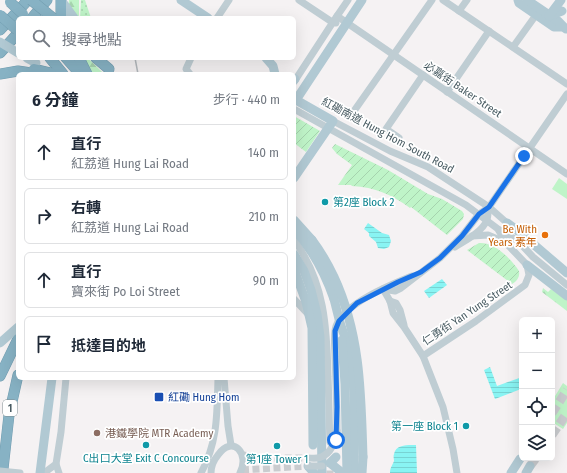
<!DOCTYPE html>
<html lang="zh-TW">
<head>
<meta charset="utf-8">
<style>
	body { margin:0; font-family:"Fira Sans Condensed","Noto Sans TC",sans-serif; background:#f6f6f7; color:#1f2937 }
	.controls { position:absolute; right:12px; bottom:12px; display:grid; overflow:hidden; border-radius:6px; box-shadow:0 4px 16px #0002 }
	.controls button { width:36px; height:36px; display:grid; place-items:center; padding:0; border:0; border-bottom:1px solid #e0e1e3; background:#fff; color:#1f2937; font:20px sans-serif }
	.stop { position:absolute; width:12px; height:12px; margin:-9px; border:3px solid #1a73e8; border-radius:50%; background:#fff }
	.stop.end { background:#1a73e8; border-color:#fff; box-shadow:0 1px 4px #0008 }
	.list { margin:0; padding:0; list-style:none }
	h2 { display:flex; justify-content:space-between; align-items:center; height:52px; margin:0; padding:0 16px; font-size:17px }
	h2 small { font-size:13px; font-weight:400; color:#747a83 }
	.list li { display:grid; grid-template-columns:26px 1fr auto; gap:12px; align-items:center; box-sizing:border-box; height:56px; margin:0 8px 8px; padding:0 8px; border:1px solid #e0e1e3; border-radius:6px }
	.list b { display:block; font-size:15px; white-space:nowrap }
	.list p { margin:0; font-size:13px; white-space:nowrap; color:#747a83 }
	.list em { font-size:13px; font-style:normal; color:#747a83 }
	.icon { flex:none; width:22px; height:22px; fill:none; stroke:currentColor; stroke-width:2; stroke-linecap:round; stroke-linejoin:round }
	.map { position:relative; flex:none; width:567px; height:473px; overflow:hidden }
	.search { position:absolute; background:#fff; box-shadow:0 4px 16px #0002; left:16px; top:16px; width:280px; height:44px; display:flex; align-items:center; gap:10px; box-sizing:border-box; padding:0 14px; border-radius:6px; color:#747a83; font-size:15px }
	.panel { position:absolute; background:#fff; box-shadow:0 4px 16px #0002; left:16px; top:72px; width:280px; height:308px; border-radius:6px }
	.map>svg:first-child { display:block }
</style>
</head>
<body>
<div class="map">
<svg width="567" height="473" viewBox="0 0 567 473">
	<defs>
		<pattern id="grass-dots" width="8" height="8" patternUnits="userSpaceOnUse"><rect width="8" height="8" fill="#bff4c8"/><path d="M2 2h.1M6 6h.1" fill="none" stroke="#a6d3ae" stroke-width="1.8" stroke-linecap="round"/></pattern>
		<pattern id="forest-firs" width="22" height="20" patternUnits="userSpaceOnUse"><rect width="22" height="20" fill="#bff4c8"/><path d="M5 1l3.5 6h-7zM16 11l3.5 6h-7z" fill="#a6d3ae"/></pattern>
		<pattern id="garden-furrows" width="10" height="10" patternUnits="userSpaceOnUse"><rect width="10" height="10" fill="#bff4c8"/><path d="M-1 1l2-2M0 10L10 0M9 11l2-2" fill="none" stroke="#a6d3ae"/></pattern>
		<pattern id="water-rules" width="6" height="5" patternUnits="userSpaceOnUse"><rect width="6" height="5" fill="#89f4f3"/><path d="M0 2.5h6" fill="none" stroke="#78d3d3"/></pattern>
	</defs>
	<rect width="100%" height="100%" fill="#f5f2f3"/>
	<path fill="url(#grass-dots)" d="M 81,0 L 85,0 L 91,18 L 80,18 Z"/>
	<g fill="url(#forest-firs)">
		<path d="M 69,0 L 79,0 L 79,16 L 67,15 Z"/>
		<path d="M 84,58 L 88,58 L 104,74 L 93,74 Z"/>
		<path d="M 543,288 L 548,292 L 551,289 L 567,300 L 567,311 L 542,292 Z"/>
	</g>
	<g fill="url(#garden-furrows)">
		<path d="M 294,116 L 320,131 L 306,152 L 294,143 Z"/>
		<path d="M 335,144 L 388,170 L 428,194 L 442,199 L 462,211 L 464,214 L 463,219 L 447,235 L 411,207 L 410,208 C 392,195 375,187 352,186 L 351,185 L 338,185 L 352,165 L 337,154 L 332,148 Z"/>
		<path d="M 479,243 C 495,242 510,258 519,271 C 520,277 517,281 512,284 L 467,250 Z"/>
	</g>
	<g fill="#bff4c8">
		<path d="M 559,178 L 567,184 L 567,199 L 552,189 Z"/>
		<path d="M 563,383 L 567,386 L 567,423 L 563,429 L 552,422 L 552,401 Z"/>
	</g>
	<g fill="url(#water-rules)">
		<path d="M 368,223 L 382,233 L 389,235 L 391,241 L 389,247 L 384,249 L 378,248 L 376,242 L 369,236 L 369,233 L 364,229 Z"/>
		<path d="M 442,279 L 447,285 L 429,298 L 424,291 Z"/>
		<path d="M 490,367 L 497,386 L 522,377 L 522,384 L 520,385 L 521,389 L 495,399 L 484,370 Z"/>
		<path d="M 416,445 L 417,473 L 390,473 C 390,468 392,466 394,461 C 394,459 393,456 394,454 C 396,444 408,445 416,445 Z"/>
	</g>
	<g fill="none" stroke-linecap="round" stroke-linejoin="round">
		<g stroke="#cacccf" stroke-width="7" stroke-dasharray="7 3.5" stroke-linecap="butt">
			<path d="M 243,455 L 264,458 L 308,458"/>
			<path d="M 330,460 L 330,473"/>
			<path d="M 242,470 L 308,466"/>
		</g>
		<g stroke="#cacccf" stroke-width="9" stroke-dasharray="9 4.5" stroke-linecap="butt">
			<path d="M 552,413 L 567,390"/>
			<path d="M 552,435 L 567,413"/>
			<path d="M 530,466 L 536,458"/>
		</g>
		<defs>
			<g id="highway">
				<path d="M 61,0 L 61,18"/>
				<path d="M 32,18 L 47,0"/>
				<path d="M 0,30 L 28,0"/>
				<path d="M 0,53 L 18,33"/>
				<path d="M 50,58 L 63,74"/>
				<path d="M 66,58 L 80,74"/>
				<path d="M 79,58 L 87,74"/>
				<path d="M 96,58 L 109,69"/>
				<path d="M 0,74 L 18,71 L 38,74"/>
				<path d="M 0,376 L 18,339"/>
				<path d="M 3,469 L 9,415 L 18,375"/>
			</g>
		</defs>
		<use href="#highway" stroke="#729db0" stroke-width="11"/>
		<g stroke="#bfcdd3" stroke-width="7">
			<path d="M 299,0 L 332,22 L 336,23"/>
			<path d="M 443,0 L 567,84"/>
			<path d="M 459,11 L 467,0"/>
			<path d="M 337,16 L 567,174"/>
			<path d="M 217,18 L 229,0"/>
			<path d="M 513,47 L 536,15"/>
			<path d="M 190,74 L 186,69 L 191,58"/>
			<path d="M 294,82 L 335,19 L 348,0"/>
			<path d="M 447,92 L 489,31"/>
			<path d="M 294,109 L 466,205 L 498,229 L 518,241 L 533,257 L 567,285"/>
			<path d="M 354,111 L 432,0"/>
			<path d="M 333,121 L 390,151 L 428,167 L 489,207 L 507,223 L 510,227"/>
			<path d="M 399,138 L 386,129 L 423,75"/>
			<path d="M 472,236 L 488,235 L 507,243"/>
			<path d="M 294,240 C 325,282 327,328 328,377 C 329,399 329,420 330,442"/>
			<path d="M 455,247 C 466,240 482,232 487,220 C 488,216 488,211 489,207"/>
			<path d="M 383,289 L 395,291 L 401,288 L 440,258 L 462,236 L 479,214 L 489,207 L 567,94"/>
			<path d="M 383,289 L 390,301 L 393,313 L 404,327 L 423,356 L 443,407 L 453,449 L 457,473"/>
			<path d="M 294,299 L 309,315"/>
			<path d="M 390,301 L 396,303 L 400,310 L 404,325"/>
			<path d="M 423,356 L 476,321 L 525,285 L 529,275 L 527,265 L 507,244 L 499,231"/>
			<path d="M 224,378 L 228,426 L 231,445"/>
			<path d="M 337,431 C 337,406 336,381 335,357 C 335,347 333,335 336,326 C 345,303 390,285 412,276"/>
			<path d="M 56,464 L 59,473"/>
			<path d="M 44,473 L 56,464 L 61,432 L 66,378"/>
			<path d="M 201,473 C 218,442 217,413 218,378"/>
			<path d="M 211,473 C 211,466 213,461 218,455 C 233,434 250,454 240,473"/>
		</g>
		<g stroke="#b1c9d3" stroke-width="9">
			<path d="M 61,0 L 74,18"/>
			<path d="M 181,0 L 208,18"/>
			<path d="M 518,0 L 519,3 L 554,27 L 563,27"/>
			<path d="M 527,0 L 558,21 L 566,29"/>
			<path d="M 546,15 L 549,16 L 562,11"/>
			<path d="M 549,16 L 561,0"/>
			<path d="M 266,58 L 273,66 L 275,74"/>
			<path d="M 294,80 L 295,79"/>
			<path d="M 296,100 L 362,0"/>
			<path d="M 294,178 L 333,121 L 296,100"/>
			<path d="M 294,220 L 312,240"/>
			<path d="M 507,223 L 518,231 L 567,273"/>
			<path d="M 294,229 C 312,249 325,273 334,299"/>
			<path d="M 294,254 L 304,271 L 311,290 L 317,314 L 320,337 L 322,473"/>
			<path d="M 527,265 L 567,296"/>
			<path d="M 294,269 L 306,302 L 312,328 L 313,445"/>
			<path d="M 340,323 C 359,370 354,423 354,473"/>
			<path d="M 342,340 L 345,384 L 347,473"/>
			<path d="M 0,343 L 18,327"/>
			<path d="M 308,466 L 314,473"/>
			<path d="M 40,473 L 52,378"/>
			<path d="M 362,473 L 363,457"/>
			<path d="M 511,473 L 520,459"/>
			<path d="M 526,473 L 530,466"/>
		</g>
		<use href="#highway" stroke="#87b2c4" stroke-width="10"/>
		<path stroke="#b4b9bd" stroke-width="1.5" d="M 135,58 L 138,74"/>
		<defs>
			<g id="highway-bridge">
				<path d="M 31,0 L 53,18"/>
				<path d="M 10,2 L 23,14"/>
				<path d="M 0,15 L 17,30"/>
				<path d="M 34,69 L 51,73"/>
			</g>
		</defs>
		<use href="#highway-bridge" stroke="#729db0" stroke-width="11" stroke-linecap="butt"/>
		<g stroke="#bfcdd3" stroke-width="7">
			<path d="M 308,458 C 312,458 317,459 321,457 C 331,454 336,440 337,431"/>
			<path d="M 308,466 L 322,466"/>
			<path d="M 0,471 L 20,473"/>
		</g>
		<g stroke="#b1c9d3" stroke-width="9">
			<path d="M 0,42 L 18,53"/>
			<path d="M 27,58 L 36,63"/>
			<path d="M 312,240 C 321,252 328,264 334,277 C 361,335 361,396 363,457"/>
			<path d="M 334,299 L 340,323"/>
			<path d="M 336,457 L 330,463 L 340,471"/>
		</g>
		<use href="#highway-bridge" stroke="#87b2c4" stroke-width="10"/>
	</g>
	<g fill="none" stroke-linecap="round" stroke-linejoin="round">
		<path stroke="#1a73e8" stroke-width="5" d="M 336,440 L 337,407 L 335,331 L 339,321 L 357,303 L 398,282 L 421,272 L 440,258 L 462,236 L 479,214 L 489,207 L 524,156"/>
	</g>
	<g fill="#0f9aa8" stroke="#fff" stroke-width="1.5">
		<circle cx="325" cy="202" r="4"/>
		<circle cx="466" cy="426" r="4"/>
		<circle cx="146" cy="445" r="4"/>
		<circle cx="277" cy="446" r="4"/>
	</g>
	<circle fill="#e8710a" stroke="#fff" stroke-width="1.5" cx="545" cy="235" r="4"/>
	<rect fill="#1a4fb4" stroke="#fff" stroke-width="1.5" x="154" y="392" width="10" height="10" rx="2"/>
	<circle fill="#8d6e63" stroke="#fff" stroke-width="1.5" cx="97" cy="433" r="4"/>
	<g text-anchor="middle" stroke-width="3.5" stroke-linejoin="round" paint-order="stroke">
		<rect fill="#fff" stroke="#7f8c91" stroke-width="1" x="3" y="400" width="14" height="16" rx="3"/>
		<g font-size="10" font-weight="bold" fill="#485b62">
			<text x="10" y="412">1</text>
		</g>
		<g font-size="11" fill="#485b62" stroke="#fff">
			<text transform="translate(463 89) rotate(34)" y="4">必嘉街 Baker Street</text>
			<text transform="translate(388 135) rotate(28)" y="4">紅磡南道 Hung Hom South Road</text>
			<text transform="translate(467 313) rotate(-34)" y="4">仁勇街 Yan Yung Street</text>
		</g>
		<g font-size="11" fill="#0d838f" stroke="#fff">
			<text x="333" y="206" text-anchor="start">第2座 Block 2</text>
			<text x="458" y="430" text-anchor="end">第一座 Block 1</text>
			<text x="146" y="462">C出口大堂 Exit C Concourse</text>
			<text x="277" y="463">第1座 Tower 1</text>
		</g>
		<g font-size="11" fill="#c56008" stroke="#fff" text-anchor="end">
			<text x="537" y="233">Be With<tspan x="537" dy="13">Years 素年</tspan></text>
		</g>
		<g font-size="11" fill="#164399" stroke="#fff" text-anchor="start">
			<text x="168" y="401">紅磡 Hung Hom</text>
		</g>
		<g font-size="11" fill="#785e54" stroke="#fff" text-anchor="start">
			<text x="105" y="437">港鐵學院 MTR Academy</text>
		</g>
	</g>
</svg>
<div class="controls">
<button>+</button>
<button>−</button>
<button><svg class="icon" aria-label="locate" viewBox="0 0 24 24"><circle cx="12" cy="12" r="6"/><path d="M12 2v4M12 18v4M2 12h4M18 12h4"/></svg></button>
<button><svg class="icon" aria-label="layers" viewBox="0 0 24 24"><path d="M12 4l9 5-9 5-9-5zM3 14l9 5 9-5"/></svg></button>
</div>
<div class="stop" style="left:336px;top:440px"></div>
<div class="stop end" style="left:524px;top:156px"></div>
<div class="search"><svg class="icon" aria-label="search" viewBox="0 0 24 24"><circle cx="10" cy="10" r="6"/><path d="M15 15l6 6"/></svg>搜尋地點</div>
<section class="panel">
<h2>6 分鐘<small>步行 · 440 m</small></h2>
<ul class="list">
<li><svg class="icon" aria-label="ahead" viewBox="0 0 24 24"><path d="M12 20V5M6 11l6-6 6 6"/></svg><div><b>直行</b><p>紅荔道 Hung Lai Road</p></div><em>140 m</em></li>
<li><svg class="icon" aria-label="right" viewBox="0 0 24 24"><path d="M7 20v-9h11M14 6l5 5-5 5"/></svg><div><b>右轉</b><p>紅荔道 Hung Lai Road</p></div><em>210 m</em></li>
<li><svg class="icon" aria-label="ahead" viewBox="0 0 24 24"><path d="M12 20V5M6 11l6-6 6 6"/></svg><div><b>直行</b><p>寶來街 Po Loi Street</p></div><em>90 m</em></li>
<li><svg class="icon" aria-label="arrive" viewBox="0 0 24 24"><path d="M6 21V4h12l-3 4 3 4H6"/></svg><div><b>抵達目的地</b></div></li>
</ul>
</section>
</div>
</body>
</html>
